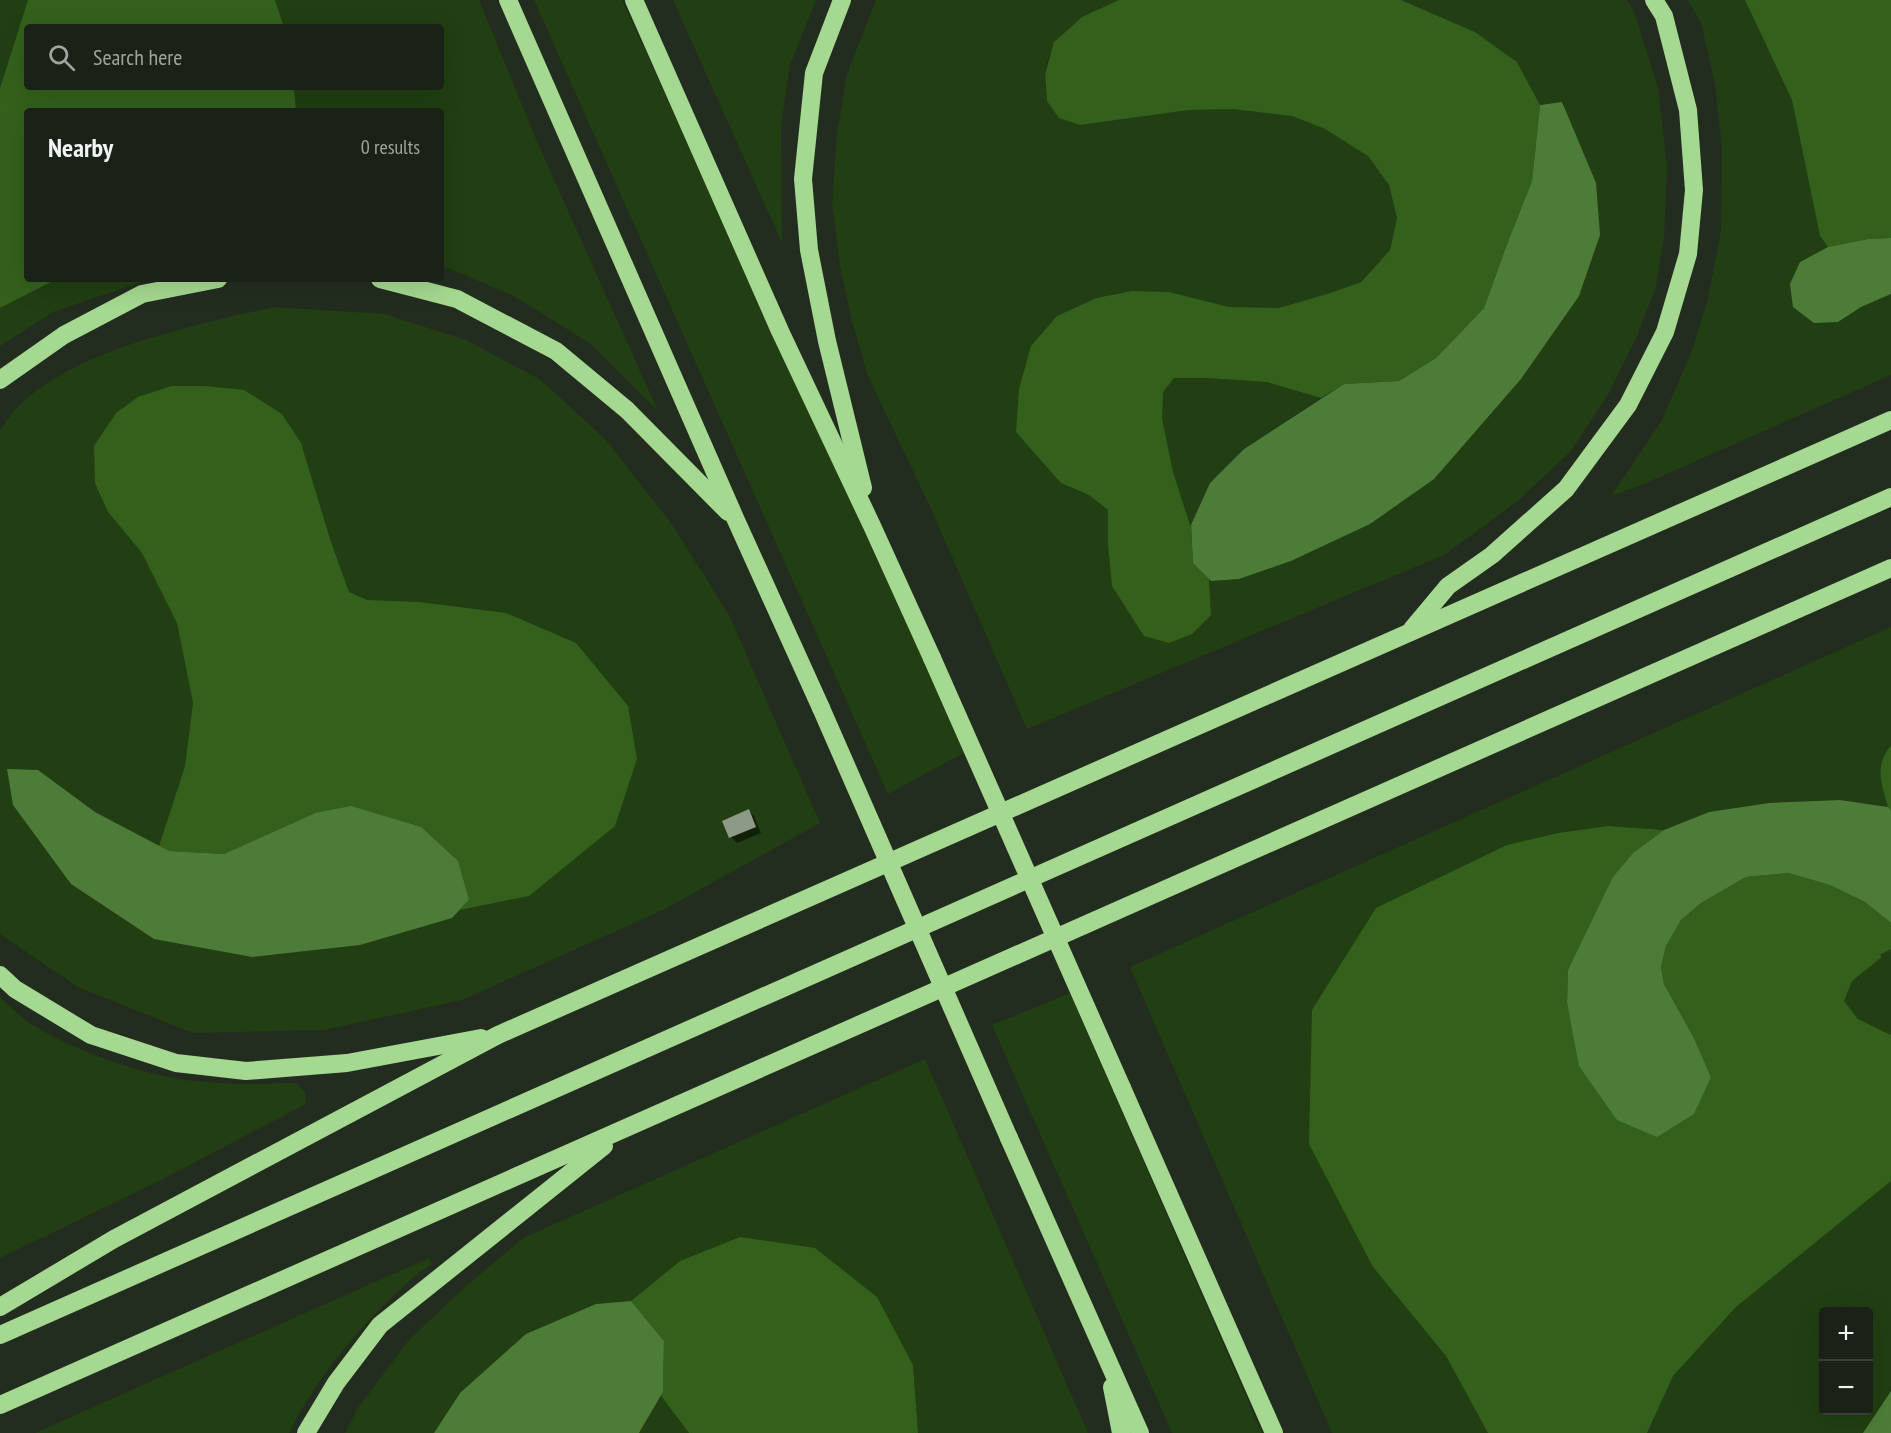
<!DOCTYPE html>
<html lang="en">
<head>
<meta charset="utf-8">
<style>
	body { margin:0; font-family:"PT Sans Narrow",sans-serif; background:#232a20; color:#f1f3f6 }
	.controls { position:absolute; right:18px; bottom:18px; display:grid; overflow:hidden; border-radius:6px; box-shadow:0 6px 24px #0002 }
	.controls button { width:54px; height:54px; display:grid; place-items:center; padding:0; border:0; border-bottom:2px solid #383f36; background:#1a2217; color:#f1f3f6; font:30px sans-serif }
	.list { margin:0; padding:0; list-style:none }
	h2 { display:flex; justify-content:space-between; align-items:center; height:78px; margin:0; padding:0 24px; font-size:26px }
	h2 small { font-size:20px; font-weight:400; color:#9fa4a1 }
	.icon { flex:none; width:33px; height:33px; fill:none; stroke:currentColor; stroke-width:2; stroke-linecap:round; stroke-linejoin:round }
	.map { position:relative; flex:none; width:1891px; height:1433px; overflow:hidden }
	.search { position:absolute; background:#1a2217; box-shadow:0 6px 24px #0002; left:24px; top:24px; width:420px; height:66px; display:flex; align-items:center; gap:15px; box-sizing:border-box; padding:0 21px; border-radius:6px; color:#9fa4a1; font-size:22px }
	.panel { position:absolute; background:#1a2217; box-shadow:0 6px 24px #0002; left:24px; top:108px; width:420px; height:174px; border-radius:6px }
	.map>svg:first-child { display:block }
</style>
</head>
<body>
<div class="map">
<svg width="1891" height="1433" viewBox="0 0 1891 1433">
	<rect width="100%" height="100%" fill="#232d1f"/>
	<g fill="#213f12" fill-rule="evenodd">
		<path d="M 0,0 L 28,0 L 0,88 Z"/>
		<path d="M 275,0 L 479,0 L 538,144 L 658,411 L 591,344 L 512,295 L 450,269 L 441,267 L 441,111 L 296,111 L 294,87 L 441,87 L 441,27 L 284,27 Z"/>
		<path d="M 534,0 L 622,0 L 932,675 L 965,752 L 888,794 Z"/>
		<path d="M 673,0 L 816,0 L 790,65 L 781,126 L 782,243 Z"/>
		<path d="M 876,0 L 1119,0 C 1083,16 1052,29 1045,72 C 1044,81 1046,92 1047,101 L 1080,125 L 1189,110 L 1233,109 L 1292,116 L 1325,129 L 1368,156 L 1389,185 L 1397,218 L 1390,250 L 1360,282 L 1330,293 L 1279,308 L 1229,307 L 1169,292 L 1132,291 L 1096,298 L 1057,316 L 1061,483 L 1089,495 L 1108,510 L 1108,544 L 1211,615 L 1209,579 L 1211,581 L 1239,579 L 1291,561 L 1370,524 L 1521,379 L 1579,295 L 1600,235 L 1563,102 L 1540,105 L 1517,62 L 1475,32 L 1401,0 L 1627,0 L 1634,11 L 1658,88 L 1667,168 L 1664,236 L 1656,287 L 1637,336 L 1609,393 L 1571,451 L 1518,501 L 1444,555 L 1027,729 L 932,511 L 867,374 L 852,321 L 840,266 L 832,202 L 837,135 L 847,74 Z"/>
		<path d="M 1688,0 L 1745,0 L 1792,100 L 1820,236 L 1828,247 L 1800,262 L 1838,322 L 1861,307 L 1891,294 L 1891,375 L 1646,483 L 1611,496 L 1662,420 L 1693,348 L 1708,299 L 1721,231 L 1722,148 L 1715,84 L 1701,23 Z"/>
		<path d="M 57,279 L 150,279 L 53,312 L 0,346 L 0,308 Z"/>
		<path d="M 274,307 L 384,314 L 466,340 L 541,380 L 606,440 L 671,523 L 729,615 L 820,823 L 663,910 L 462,1000 L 324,1030 L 193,1033 L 78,987 L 0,934 L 0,430 C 6,422 12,412 20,405 C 79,348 196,325 274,307 ZM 116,413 L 282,414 L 301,443 L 331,542 L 349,592 L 366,600 L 420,602 L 506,613 L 529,896 L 460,910 L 452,918 L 71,885 L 38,770 L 95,812 L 159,846 L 185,766 L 193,703 L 177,623 L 142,553 L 108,512 L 94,447 Z"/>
		<path d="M 1174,378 L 1207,378 L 1267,382 L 1321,398 L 1243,449 L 1210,483 L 1191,528 C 1181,497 1154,424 1163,393 C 1164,388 1170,382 1174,378 Z"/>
		<path d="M 1891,627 L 1891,745 C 1874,767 1881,782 1888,807 L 1840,800 L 1769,803 L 1709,812 L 1664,830 L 1608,826 L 1558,833 L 1507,845 L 1373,1267 L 1446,1356 L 1488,1433 L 1332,1433 L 1130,967 Z"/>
		<path d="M 1891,949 L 1891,1035 L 1858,1019 L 1843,1001 L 1852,981 L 1882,957 L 1879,956 Z"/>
		<path d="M 1070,993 L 1262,1433 L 1172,1433 L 992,1025 Z"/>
		<path d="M 0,997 C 10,1006 20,1017 31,1024 C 72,1050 138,1073 186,1080 C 223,1085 260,1084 296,1083 L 305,1092 L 306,1104 L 159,1181 L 0,1258 Z"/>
		<path d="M 925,1059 L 1088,1433 L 918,1433 L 913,1365 L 680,1261 L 631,1301 L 596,1304 L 460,1393 L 434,1433 L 345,1433 L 357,1409 L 409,1340 L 465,1287 L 523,1238 Z"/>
		<path d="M 1891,1181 L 1891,1391 L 1863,1433 L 1647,1433 L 1673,1376 L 1736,1307 ZM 1824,1312 L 1868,1312 L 1868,1410 L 1824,1410 Z"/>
		<path d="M 429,1258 L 432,1264 C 415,1274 403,1287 389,1300 C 349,1339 314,1383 289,1433 L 35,1433 Z"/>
		<path d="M 661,1396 L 689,1433 L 639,1433 Z"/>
	</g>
	<g fill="#33611c">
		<path d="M 28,0 L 275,0 L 284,27 L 27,27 L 27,87 L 294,87 L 296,111 L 27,111 L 27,279 L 57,279 L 0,308 L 0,88 Z"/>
		<path d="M 1119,0 L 1401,0 L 1475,32 L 1517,62 L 1540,105 L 1532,181 L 1507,244 L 1484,308 L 1436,358 L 1399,381 L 1344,384 L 1321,398 L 1267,382 L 1207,378 L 1174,378 L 1163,392 L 1162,419 L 1173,472 L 1191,528 L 1193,562 L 1209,579 L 1211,615 L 1192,634 L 1169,643 L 1144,636 L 1112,586 L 1108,544 L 1108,510 L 1089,495 L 1061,483 L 1016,432 L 1019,389 L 1031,346 L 1057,316 L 1096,298 L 1132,291 L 1169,292 L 1229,307 L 1279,308 L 1330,293 L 1361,282 L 1390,250 L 1397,218 L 1389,185 L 1368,156 L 1325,129 L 1292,116 L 1233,109 L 1189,110 L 1080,125 L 1059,118 L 1047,101 L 1045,74 L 1054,42 L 1082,17 Z"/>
		<path d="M 1745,0 L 1891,0 L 1891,238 L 1868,239 L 1828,247 L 1820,236 L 1792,100 Z"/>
		<path d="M 172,386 L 205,386 L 244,390 L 282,414 L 301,443 L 331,542 L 349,592 L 367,600 L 420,602 L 506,613 L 576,643 L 628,706 L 637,759 L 615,826 L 529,896 L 460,910 L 469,900 L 315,813 L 224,854 L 168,851 L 159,846 L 185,766 L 193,703 L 177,623 L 142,553 L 108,512 L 95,483 L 94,446 L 116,413 L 138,397 Z"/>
		<path d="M 1891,745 L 1891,810 L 1888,807 C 1881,782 1874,767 1891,745 Z"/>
		<path d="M 1608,826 L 1664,830 L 1634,852 L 1568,970 L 1567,1003 L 1580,1067 L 1711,1077 L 1694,1038 L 1664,984 L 1661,967 L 1666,946 L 1681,920 L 1701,903 L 1746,877 L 1788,873 L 1830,885 L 1865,902 L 1891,923 L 1891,949 L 1880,955 L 1882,957 L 1852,981 L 1844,1001 L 1858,1019 L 1891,1035 L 1891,1181 L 1736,1307 L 1673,1376 L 1647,1433 L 1488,1433 L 1446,1356 L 1373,1267 L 1309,1144 L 1312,1010 L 1376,908 L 1507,845 L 1558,833 Z"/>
		<path d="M 740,1237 L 815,1248 L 877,1297 L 913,1365 L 918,1433 L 689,1433 L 661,1396 L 663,1391 L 664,1341 L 631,1301 L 680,1261 Z"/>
	</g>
	<g fill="#4d7c38">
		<path d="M 1562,102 L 1596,183 L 1600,235 L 1579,296 L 1521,379 L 1434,479 L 1370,524 L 1291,561 L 1239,579 L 1211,581 L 1193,563 L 1191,525 L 1210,483 L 1244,449 L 1344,384 L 1399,381 L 1436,358 L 1484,308 L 1507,244 L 1532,181 L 1540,105 Z"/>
		<path d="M 1891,238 L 1891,294 L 1861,307 L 1838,322 L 1814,323 L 1793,307 L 1790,284 L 1800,262 L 1828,247 L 1868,239 Z"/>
		<path d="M 7,769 L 38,770 L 95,812 L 169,851 L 224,854 L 315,813 L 351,806 L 421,827 L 458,861 L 469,900 L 452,918 L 360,945 L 252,957 L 154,939 L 71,884 L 13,805 Z"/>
		<path d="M 1840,800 L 1888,807 L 1891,810 L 1891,923 L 1865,902 L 1830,885 L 1788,873 L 1746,877 L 1701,903 L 1681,920 L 1666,946 L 1661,967 L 1664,984 L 1694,1038 L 1711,1077 L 1694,1114 L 1657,1137 L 1617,1120 L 1579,1066 L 1567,1003 L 1568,970 L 1613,877 L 1634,852 L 1664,830 L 1709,812 L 1769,803 Z"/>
		<path d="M 631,1301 L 664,1341 L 663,1392 L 639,1433 L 434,1433 L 460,1393 L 526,1334 L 596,1304 Z"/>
		<path d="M 1891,1391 L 1891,1433 L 1863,1433 Z"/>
	</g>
	<path fill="#0007" d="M 748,811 L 754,816 L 761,833 L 737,843 L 731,837 L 724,822 Z"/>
	<path fill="#8d9a88" d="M 749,809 L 756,827 L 729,838 L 722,821 Z"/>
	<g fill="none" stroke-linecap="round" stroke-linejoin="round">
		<g stroke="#a5d890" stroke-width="18">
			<path d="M 508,0 L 735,518 L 821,708"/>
			<path d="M 634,0 L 780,331 L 873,528 L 932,658"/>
			<path d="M 842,0 L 814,73 L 803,179 L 809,250 L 827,341 L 863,488"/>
			<path d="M 380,279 L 457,299 L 556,351 L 627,410 L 728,512"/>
			<path d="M 0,380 L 64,335 L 142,294 L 218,279"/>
			<path d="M 1412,629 L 1448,586 L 1492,555 L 1566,489 L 1628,405 L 1665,332 L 1688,254 L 1694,190 L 1688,110 L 1664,16 L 1654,0"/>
			<path d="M 0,975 L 15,989 L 91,1035 L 176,1063 L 246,1071 L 347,1063 L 481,1038"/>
			<path d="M 1122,1088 L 1274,1433"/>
			<path d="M 1009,1138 L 1140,1433"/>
			<path d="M 0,1307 L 114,1239 L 498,1035 L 1891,420"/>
			<path d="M 0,1335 L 1891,497"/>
			<path d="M 1112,1387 L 1121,1433"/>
			<path d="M 0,1405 L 1891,568"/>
			<path d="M 306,1433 L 336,1383 L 380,1325 L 604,1146"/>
		</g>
		<g stroke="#a5d890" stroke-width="18">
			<path d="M 932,658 L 1122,1088"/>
			<path d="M 821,708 L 1009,1138"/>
		</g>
	</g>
</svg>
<div class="controls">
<button>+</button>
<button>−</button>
</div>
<div class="search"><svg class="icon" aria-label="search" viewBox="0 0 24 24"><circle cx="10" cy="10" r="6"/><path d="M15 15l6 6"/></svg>Search here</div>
<section class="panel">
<h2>Nearby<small>0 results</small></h2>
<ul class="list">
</ul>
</section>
</div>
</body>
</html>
